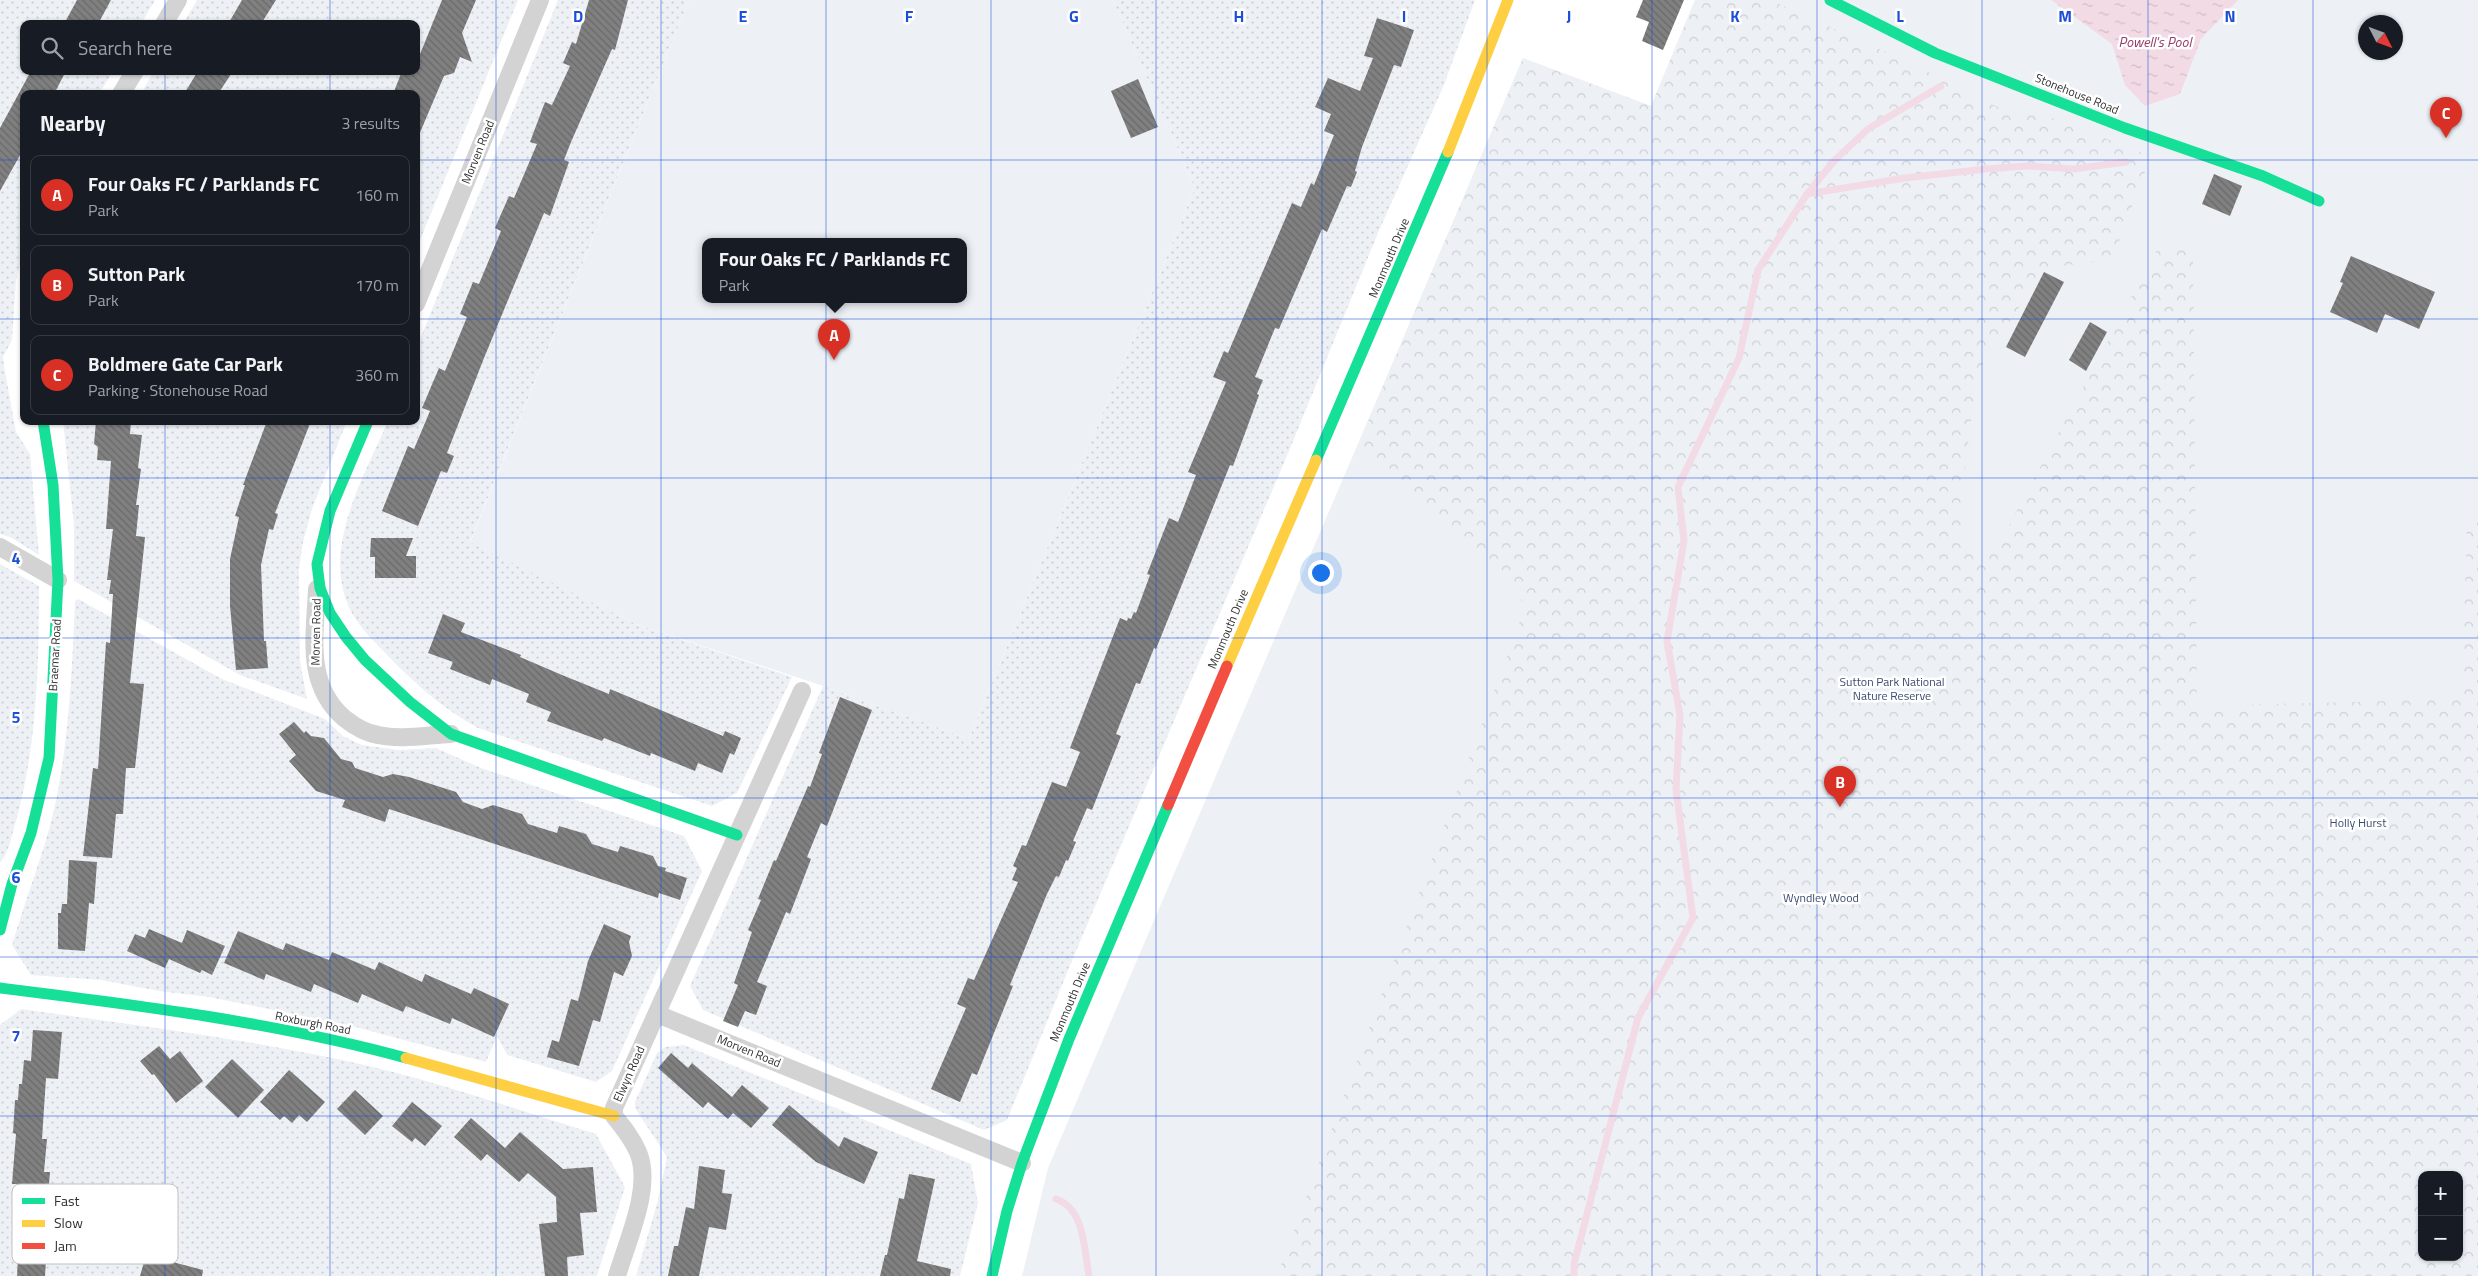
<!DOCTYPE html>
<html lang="en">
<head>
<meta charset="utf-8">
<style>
	body { margin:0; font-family:"Titillium Web",sans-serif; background:#242831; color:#f1f3f6 }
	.controls { position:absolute; right:15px; bottom:15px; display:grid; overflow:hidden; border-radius:10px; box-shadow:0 1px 4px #0004 }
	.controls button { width:45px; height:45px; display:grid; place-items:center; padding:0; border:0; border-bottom:1px solid #363941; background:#171b24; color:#f1f3f6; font:25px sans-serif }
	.compass { position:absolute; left:2358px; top:15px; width:45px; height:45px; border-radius:50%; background:#171b24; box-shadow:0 1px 4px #0004; rotate:132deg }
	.you { position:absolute; left:1320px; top:572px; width:18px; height:18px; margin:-12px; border:4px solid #fff; border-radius:50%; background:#1a73e8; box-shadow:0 0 0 8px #1a73e833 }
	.badge { display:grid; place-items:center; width:32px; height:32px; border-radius:50%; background:#d93025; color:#fff; font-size:16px; font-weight:700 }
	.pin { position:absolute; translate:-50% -41px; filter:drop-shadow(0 1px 2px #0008) }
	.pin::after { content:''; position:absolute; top:26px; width:18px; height:15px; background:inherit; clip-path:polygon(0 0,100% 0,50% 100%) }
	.popup { position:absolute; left:702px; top:238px; width:265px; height:65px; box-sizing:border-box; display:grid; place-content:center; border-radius:10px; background:#171b24; filter:drop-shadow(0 1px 4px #0005); font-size:16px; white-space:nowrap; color:#9ea1a6 }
	.popup b { font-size:19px; color:#f1f3f6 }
	.popup::after { content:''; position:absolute; left:50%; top:100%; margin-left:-10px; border:10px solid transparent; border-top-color:#171b24 }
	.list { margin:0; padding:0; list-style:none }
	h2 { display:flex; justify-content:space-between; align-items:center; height:65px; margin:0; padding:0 20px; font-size:21px }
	h2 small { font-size:16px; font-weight:400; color:#9ea1a6 }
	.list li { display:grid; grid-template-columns:32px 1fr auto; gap:15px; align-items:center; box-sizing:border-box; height:80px; margin:0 10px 10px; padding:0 10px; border:1px solid #363941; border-radius:10px }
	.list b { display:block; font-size:19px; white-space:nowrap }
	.list p { margin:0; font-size:16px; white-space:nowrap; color:#9ea1a6 }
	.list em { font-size:16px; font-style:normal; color:#9ea1a6 }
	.icon { flex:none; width:28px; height:28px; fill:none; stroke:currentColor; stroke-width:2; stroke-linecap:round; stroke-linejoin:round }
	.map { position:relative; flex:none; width:2478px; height:1276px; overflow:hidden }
	.search { position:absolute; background:#171b24; box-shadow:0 1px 4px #0004; left:20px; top:20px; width:400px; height:55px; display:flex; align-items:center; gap:12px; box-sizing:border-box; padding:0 18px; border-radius:10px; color:#9ea1a6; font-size:19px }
	.panel { position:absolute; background:#171b24; box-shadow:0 1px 4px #0004; left:20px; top:90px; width:400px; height:335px; border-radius:10px }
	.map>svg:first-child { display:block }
</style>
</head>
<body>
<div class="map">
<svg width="2478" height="1276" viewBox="0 0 2478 1276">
	<defs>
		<pattern id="forest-crowns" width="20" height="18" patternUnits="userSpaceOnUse" patternTransform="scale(1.25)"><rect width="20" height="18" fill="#edf1f6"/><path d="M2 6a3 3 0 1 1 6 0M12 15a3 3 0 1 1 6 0" fill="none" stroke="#cccfd3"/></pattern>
		<pattern id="garden-dots" width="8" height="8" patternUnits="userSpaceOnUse" patternTransform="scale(1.25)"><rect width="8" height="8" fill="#edf1f6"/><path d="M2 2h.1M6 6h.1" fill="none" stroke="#cccfd3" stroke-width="1.8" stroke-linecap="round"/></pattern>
		<pattern id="water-ripples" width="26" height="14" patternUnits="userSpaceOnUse" patternTransform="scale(1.25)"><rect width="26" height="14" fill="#f3dbe6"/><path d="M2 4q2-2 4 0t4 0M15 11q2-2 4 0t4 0" fill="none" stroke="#d1bcc6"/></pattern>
		<pattern id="building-back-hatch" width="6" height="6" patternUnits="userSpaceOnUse" patternTransform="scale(1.25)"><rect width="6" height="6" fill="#808080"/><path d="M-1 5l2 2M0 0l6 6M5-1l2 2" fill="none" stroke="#696969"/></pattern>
	</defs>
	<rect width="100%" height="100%" fill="#fff"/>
	<g fill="#edf1f6" fill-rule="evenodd">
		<path d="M 689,0 L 1113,0 L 1195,188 L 969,739 L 823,686 L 636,624 L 470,543 ZM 705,241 L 963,241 L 963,299 L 705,299 Z"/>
		<path d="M 1695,0 L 2478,0 L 2478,1276 L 1022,1276 L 1048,1168 L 1523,58 L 1651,106 ZM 2366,22 L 2396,22 L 2396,52 L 2366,52 ZM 2422,1175 L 2459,1175 L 2459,1257 L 2422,1257 Z"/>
	</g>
	<path fill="url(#forest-crowns)" fill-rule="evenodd" d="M 1695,0 L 1770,0 L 1923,69 L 1961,91 L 1998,107 L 2044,115 L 2151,156 L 2112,260 L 2044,268 L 1977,373 L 1960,509 L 1965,549 L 1997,548 L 2156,251 L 2193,246 L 2197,706 L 2462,699 L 2467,522 L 2478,515 L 2478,1276 L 1277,1276 L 1526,605 L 1358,445 L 1523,58 L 1651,106 ZM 2422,1175 L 2459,1175 L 2459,1257 L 2422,1257 Z"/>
	<g fill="url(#garden-dots)">
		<path d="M 0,0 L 155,0 L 141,24 L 24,24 L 24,71 L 113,71 L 99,94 L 24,94 L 24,248 L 16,281 L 12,340 L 3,357 L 4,366 L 16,432 L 30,454 L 39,555 L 10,537 L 0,534 Z"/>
		<path d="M 197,0 L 518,0 L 416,250 L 416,94 L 141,94 L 154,71 L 416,71 L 416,24 L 183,24 Z"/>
		<path d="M 558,0 L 689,0 L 470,542 L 636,624 L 792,677 L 737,793 L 712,806 L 478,728 C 444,709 417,686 390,658 C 377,644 362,631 353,615 C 318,553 363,479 388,421 L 416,421 L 416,349 Z"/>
		<path d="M 1113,0 L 1475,0 L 1444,85 L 1378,233 L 1289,451 L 1076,951 L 1007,1120 L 984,1130 L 703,1010 L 690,986 L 823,686 L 969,739 L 1195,188 Z"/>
		<path d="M 63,421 L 347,421 L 312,509 L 303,542 L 299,569 L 300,661 L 307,699 L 240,675 L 74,581 L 74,525 Z"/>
		<path d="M 0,564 L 39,586 C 39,667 37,750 14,828 C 11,839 8,854 0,863 Z"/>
		<path d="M 78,599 L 222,679 L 325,719 L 343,736 L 362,745 L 398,750 L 436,748 L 481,768 L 684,836 L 702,871 L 612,1071 L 596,1082 L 507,1055 L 497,1036 L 486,1062 L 348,1025 L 209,997 L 159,991 L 101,980 L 31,975 L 12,945 C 25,900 43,856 54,810 C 69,741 72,672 75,601 Z"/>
		<path d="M 21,1009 C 134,1025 249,1039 360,1064 C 440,1082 518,1110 596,1134 L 625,1187 L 597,1276 L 0,1276 L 0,1025 Z"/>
		<path d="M 684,1045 L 971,1164 L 978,1203 L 960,1276 L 636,1276 L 658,1200 L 667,1157 L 635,1108 L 635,1102 L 657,1053 L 665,1047 Z"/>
	</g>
	<path fill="url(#water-ripples)" d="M 2051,0 L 2238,0 L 2201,39 L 2180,94 L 2145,106 L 2125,85 L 2112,44 Z"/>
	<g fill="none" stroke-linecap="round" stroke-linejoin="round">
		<g stroke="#f3dbe6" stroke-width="7">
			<path d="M 1807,194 L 1834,161 L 1868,129 L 1941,86"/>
			<path d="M 1056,1199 C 1085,1209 1084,1249 1089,1276"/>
			<path d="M 1574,1276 L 1574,1264 L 1638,1018 L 1693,918 L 1676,790 L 1680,715 L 1667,641 L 1684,541 L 1678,487 L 1739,358 L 1758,270 L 1807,194 L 1905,178 L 1986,169 L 2027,166 L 2074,169 L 2126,162"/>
		</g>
	</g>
	<g fill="url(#building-back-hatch)">
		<path d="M 77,0 L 111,0 L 98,24 L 64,24 Z"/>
		<path d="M 242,0 L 276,0 L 261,24 L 228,24 Z"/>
		<path d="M 442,0 L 476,0 L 462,33 L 472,62 L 460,57 L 454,73 L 444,76 L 416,142 L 416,94 L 393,94 L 402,71 L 416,71 L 416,64 Z"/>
		<path d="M 589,0 L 628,0 L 615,50 L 612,49 L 571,142 L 564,160 L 569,162 L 550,216 L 544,213 L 484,358 L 447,453 L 454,456 L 447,473 L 441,471 L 418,526 L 382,511 L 408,446 L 414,449 L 430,411 L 422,408 L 439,368 L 445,371 L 467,317 L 460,314 L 473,282 L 479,284 L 501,231 L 495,228 L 509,196 L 514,198 L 537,144 L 530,142 L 545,102 L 552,105 L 570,66 L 563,63 L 572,42 L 576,44 Z"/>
		<path d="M 1643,0 L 1684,0 L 1663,50 L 1642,41 L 1649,22 L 1636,17 Z"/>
		<path d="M 1377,18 L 1414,30 L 1401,67 L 1394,65 L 1362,147 L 1355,171 L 1357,172 L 1351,187 L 1347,186 L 1327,232 L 1322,229 L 1279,329 L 1275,328 L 1255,377 L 1263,380 L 1257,394 L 1259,395 L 1233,466 L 1230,465 L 1156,649 L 1154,648 L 1140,684 L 1136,683 L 1116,734 L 1121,736 L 1092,810 L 1087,808 L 1073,841 L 1076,842 L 1068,861 L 1066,860 L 1059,877 L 1056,876 L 1047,894 L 1010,985 L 1013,986 L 977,1075 L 972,1073 L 960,1102 L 931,1089 L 966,1008 L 957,1004 L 968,978 L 974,980 L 1018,882 L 1012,880 L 1017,868 L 1013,866 L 1022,845 L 1026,846 L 1052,782 L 1066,787 L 1080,752 L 1070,748 L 1120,618 L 1127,621 L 1128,618 L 1131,619 L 1134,612 L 1136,613 L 1150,575 L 1147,574 L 1169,518 L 1178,522 L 1196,475 L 1188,472 L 1226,382 L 1213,377 L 1224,351 L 1228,353 L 1292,203 L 1301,207 L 1311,183 L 1314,185 L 1334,135 L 1324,131 L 1331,114 L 1315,107 L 1328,78 L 1360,91 L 1373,58 L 1364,56 Z"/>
		<path d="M 31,71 L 66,71 L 54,94 L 24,94 L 24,148 L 0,191 L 0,128 Z"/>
		<path d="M 198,71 L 233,71 L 218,94 L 184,94 Z"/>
		<path d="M 1138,79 L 1158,127 L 1131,138 L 1111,91 Z"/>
		<path d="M 2214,174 L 2242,186 L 2230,216 L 2202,204 Z"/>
		<path d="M 2351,256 L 2435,292 L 2419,329 L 2385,314 L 2377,333 L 2330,312 L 2343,283 L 2340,282 Z"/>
		<path d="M 2044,272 L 2064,282 L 2025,357 L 2006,347 Z"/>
		<path d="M 2090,322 L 2107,332 L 2086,371 L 2069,360 Z"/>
		<path d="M 96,421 L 131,421 L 130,434 L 142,435 L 138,468 L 141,469 L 136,505 L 139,505 L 136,536 L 145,537 L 130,683 L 144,684 L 135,768 L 126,768 L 123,814 L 116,814 L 112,858 L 83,856 L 93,768 L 98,769 L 106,642 L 110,643 L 113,594 L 109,594 L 111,580 L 107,580 L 113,529 L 106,529 L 111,461 L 97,460 L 98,447 L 94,444 Z"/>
		<path d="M 267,421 L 311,421 L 275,513 L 278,514 L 273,530 L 269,529 L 261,565 L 264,641 L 266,641 L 268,668 L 236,670 L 230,606 L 230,559 L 239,517 L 235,516 L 245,485 L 243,485 Z"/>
		<path d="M 371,538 L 413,538 L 406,556 L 416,556 L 416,578 L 375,578 L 375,557 L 370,557 Z"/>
		<path d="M 443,614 L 465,623 L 461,632 L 521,655 L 520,657 L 562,675 L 609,694 L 610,689 L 723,736 L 725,731 L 741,738 L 734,755 L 730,753 L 722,773 L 698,763 L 695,771 L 651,753 L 650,756 L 604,738 L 602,741 L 547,721 L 551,712 L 526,702 L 529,694 L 492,679 L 490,685 L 450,669 L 453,662 L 428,653 Z"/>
		<path d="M 840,697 L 872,710 L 827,826 L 821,823 L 807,857 L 811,859 L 790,914 L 786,912 L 757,982 L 767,986 L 756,1015 L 745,1011 L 738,1027 L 723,1021 L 738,985 L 734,983 L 752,932 L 748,930 L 761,900 L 758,899 L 774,860 L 776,861 L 808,786 L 810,787 L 822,754 L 819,753 Z"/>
		<path d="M 294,722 L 304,733 L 306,731 L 311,736 L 324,738 L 341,759 L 352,762 L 355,768 L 383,777 L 393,774 L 409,777 L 456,792 L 463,802 L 482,809 L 493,805 L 522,814 L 528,824 L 557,833 L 559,826 L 586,834 L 592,844 L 618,852 L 620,846 L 653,856 L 658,866 L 666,868 L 665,871 L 687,878 L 680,900 L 659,893 L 658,898 L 389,809 L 385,822 L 342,807 L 345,800 L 316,791 L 289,761 L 296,755 L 279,734 Z"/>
		<path d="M 69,860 L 97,862 L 94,904 L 89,903 L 85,951 L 58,949 L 58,913 L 61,913 L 62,904 L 67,904 Z"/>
		<path d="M 604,924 L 631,936 L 629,942 L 632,956 L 623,976 L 614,972 L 600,1022 L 593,1020 L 579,1066 L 547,1057 L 552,1040 L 559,1042 L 571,999 L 578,1001 L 588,961 Z"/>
		<path d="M 149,929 L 182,943 L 187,930 L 225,946 L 212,975 L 202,970 L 200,973 L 169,959 L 165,968 L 127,951 L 135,934 L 145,938 Z"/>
		<path d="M 238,931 L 283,950 L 286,943 L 329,960 L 332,952 L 375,970 L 379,962 L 422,982 L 425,974 L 471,994 L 474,988 L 509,1004 L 494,1037 L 452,1018 L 450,1024 L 406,1006 L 403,1012 L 362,994 L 358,1003 L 314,984 L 311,992 L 266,974 L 264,980 L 224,963 Z"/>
		<path d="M 33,1030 L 62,1032 L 58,1079 L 46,1078 L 42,1139 L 47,1139 L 44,1172 L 50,1172 L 44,1244 L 47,1244 L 45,1276 L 17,1276 L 19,1239 L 16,1238 L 19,1205 L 15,1205 L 17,1184 L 12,1184 L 16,1134 L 13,1133 L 15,1100 L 18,1100 L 19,1084 L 22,1084 L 24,1060 L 31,1061 Z"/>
		<path d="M 159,1046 L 170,1059 L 180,1051 L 203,1081 L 176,1103 L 154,1074 L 152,1075 L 140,1061 Z"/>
		<path d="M 671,1053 L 688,1068 L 692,1063 L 732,1097 L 742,1085 L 769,1108 L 751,1128 L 733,1113 L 728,1119 L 708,1102 L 703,1108 L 658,1068 Z"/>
		<path d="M 232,1059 L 264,1090 L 238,1118 L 205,1087 Z"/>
		<path d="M 289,1070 L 325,1102 L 307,1122 L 299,1115 L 292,1123 L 284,1116 L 280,1120 L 260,1102 Z"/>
		<path d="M 355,1090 L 383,1116 L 365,1135 L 337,1109 Z"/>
		<path d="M 412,1102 L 442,1126 L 425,1146 L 415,1138 L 412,1142 L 392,1126 Z"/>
		<path d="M 789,1105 L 839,1147 L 844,1137 L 878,1152 L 864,1184 L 816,1162 L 772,1125 Z"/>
		<path d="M 471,1118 L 505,1148 L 520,1132 L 563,1169 L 593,1167 L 597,1212 L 580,1213 L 584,1255 L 567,1257 L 568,1276 L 545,1276 L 539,1224 L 557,1222 L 556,1197 L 528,1173 L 519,1182 L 487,1154 L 481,1161 L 454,1137 Z"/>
		<path d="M 699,1166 L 725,1170 L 722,1193 L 732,1194 L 726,1230 L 709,1227 L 699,1276 L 668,1276 L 674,1246 L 678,1246 L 686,1207 L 694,1209 Z"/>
		<path d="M 909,1174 L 935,1179 L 917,1261 L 951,1269 L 950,1276 L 880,1276 L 885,1255 L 887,1255 L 899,1198 L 904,1199 Z"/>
		<path d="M 146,1255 L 203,1270 L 202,1276 L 140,1276 Z"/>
	</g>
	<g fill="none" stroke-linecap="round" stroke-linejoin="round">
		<g stroke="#d3d3d3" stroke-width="18">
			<path d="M 164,24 L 178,0"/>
			<path d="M 121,94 L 135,71"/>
			<path d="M 416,304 L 540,0"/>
			<path d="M 0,547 L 58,580"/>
			<path d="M 317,589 C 315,636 305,684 344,718 C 354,726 365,733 378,735 C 401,740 427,735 451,734"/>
			<path d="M 657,1014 L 1022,1163"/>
			<path d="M 617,1276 C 627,1241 653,1187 638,1152 C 632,1138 623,1127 614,1116 L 614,1108 L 802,691"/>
		</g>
		<g stroke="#16e098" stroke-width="11">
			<path d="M 1830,0 L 1935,53 L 2125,128 L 2263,176 L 2319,201"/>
			<path d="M 368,421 L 330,511 L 317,564 L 320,588 L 330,613 L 346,637 L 365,660 L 410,702 L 451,734 L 737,835"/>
			<path d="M 1316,460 L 1448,152"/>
			<path d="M 0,930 L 12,884 L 31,833 L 49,758 L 58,580 L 53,485 L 43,421"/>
			<path d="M 0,988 C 136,1005 274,1022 406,1058"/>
			<path d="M 992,1276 L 1007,1211 L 1022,1163 L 1069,1039 L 1168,805"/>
		</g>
		<g stroke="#ffcf43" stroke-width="11">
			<path d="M 1448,152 L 1508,0"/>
			<path d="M 1227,666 L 1316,460"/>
			<path d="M 406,1058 L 614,1116"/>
		</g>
		<path stroke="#f24e42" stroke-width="11" d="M 1168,805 L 1227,666"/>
	</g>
	<path fill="none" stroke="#1d4ed8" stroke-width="1" stroke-opacity="0.55" d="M 165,0 L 165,24M 330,0 L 330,24M 496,0 L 496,1276M 661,0 L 661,1276M 826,0 L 826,1276M 991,0 L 991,1276M 1156,0 L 1156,1276M 1322,0 L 1322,1276M 1487,0 L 1487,1276M 1652,0 L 1652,1276M 1817,0 L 1817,1276M 1982,0 L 1982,1276M 2148,0 L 2148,1276M 2313,0 L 2313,1276M 165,71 L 165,94M 330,71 L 330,94M 0,160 L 24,160M 416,160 L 2478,160M 0,319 L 24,319M 416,319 L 2478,319M 165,421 L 165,1276M 330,421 L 330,1276M 0,478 L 2478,478M 0,638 L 2478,638M 0,798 L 2478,798M 0,957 L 2478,957M 0,1116 L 2478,1116"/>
	<g text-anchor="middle" stroke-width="5" stroke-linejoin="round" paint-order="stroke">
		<g font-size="12" fill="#313131" stroke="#fff">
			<text transform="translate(2077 94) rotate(22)" y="4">Stonehouse Road</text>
			<text transform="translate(478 152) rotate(-68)" y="4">Morven Road</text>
			<text transform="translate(1389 258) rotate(-67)" y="4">Monmouth Drive</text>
			<text transform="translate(1228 629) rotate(-67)" y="4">Monmouth Drive</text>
			<text transform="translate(316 632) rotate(-89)" y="4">Morven Road</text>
			<text transform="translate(55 655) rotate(-87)" y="4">Braemar Road</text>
			<text transform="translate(1070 1002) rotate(-67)" y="4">Monmouth Drive</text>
			<text transform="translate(313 1023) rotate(11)" y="4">Roxburgh Road</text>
			<text transform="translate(749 1051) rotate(22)" y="4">Morven Road</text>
			<text transform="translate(629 1074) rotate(-66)" y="4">Elwyn Road</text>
		</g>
		<g font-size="12" fill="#3c4c6f" stroke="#fff">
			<text x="1892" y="686">Sutton Park National<tspan x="1892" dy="14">Nature Reserve</tspan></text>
			<text x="2358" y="827">Holly Hurst</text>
			<text x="1821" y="902">Wyndley Wood</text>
		</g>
		<g font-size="14" font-style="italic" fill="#973b66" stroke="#fff">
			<text x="2155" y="47">Powell's Pool</text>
		</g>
	</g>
	<rect x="12" y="1184" width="166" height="80" rx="8" fill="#fff" stroke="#c1c1c1" stroke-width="1"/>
	<rect x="22" y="1198" width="23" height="6" fill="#16e098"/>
	<rect x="22" y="1220" width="23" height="7" fill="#ffcf43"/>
	<rect x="22" y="1243" width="23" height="6" fill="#f24e42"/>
	<g font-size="14" fill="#313131">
		<text x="54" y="1206">Fast</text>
		<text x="54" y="1228">Slow</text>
		<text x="54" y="1251">Jam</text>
	</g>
	<g font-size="16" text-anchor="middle" font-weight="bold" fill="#1d4ed8" stroke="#fff" stroke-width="5" stroke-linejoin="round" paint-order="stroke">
		<text x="578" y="22">D</text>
		<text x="743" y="22">E</text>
		<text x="909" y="22">F</text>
		<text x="1074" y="22">G</text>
		<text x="1239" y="22">H</text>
		<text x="1404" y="22">I</text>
		<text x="1569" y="22">J</text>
		<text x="1735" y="22">K</text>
		<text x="1900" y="22">L</text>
		<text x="2065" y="22">M</text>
		<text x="2230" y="22">N</text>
		<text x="16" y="564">4</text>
		<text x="16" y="723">5</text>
		<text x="16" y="883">6</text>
		<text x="16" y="1042">7</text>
	</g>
</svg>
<div class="controls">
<button>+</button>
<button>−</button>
</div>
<svg class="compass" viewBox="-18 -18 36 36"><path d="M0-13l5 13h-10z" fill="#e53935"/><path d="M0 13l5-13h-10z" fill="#9ea1a6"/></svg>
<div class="you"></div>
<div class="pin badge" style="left:834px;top:360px">A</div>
<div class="popup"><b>Four Oaks FC / Parklands FC</b>Park</div>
<div class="pin badge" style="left:1840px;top:807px">B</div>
<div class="pin badge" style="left:2446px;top:138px">C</div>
<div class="search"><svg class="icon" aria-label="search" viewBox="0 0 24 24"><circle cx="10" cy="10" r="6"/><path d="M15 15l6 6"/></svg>Search here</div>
<section class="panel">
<h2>Nearby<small>3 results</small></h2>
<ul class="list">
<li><span class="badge">A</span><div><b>Four Oaks FC / Parklands FC</b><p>Park</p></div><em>160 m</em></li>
<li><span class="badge">B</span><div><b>Sutton Park</b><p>Park</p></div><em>170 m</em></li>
<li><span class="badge">C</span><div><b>Boldmere Gate Car Park</b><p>Parking · Stonehouse Road</p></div><em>360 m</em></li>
</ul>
</section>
</div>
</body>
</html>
